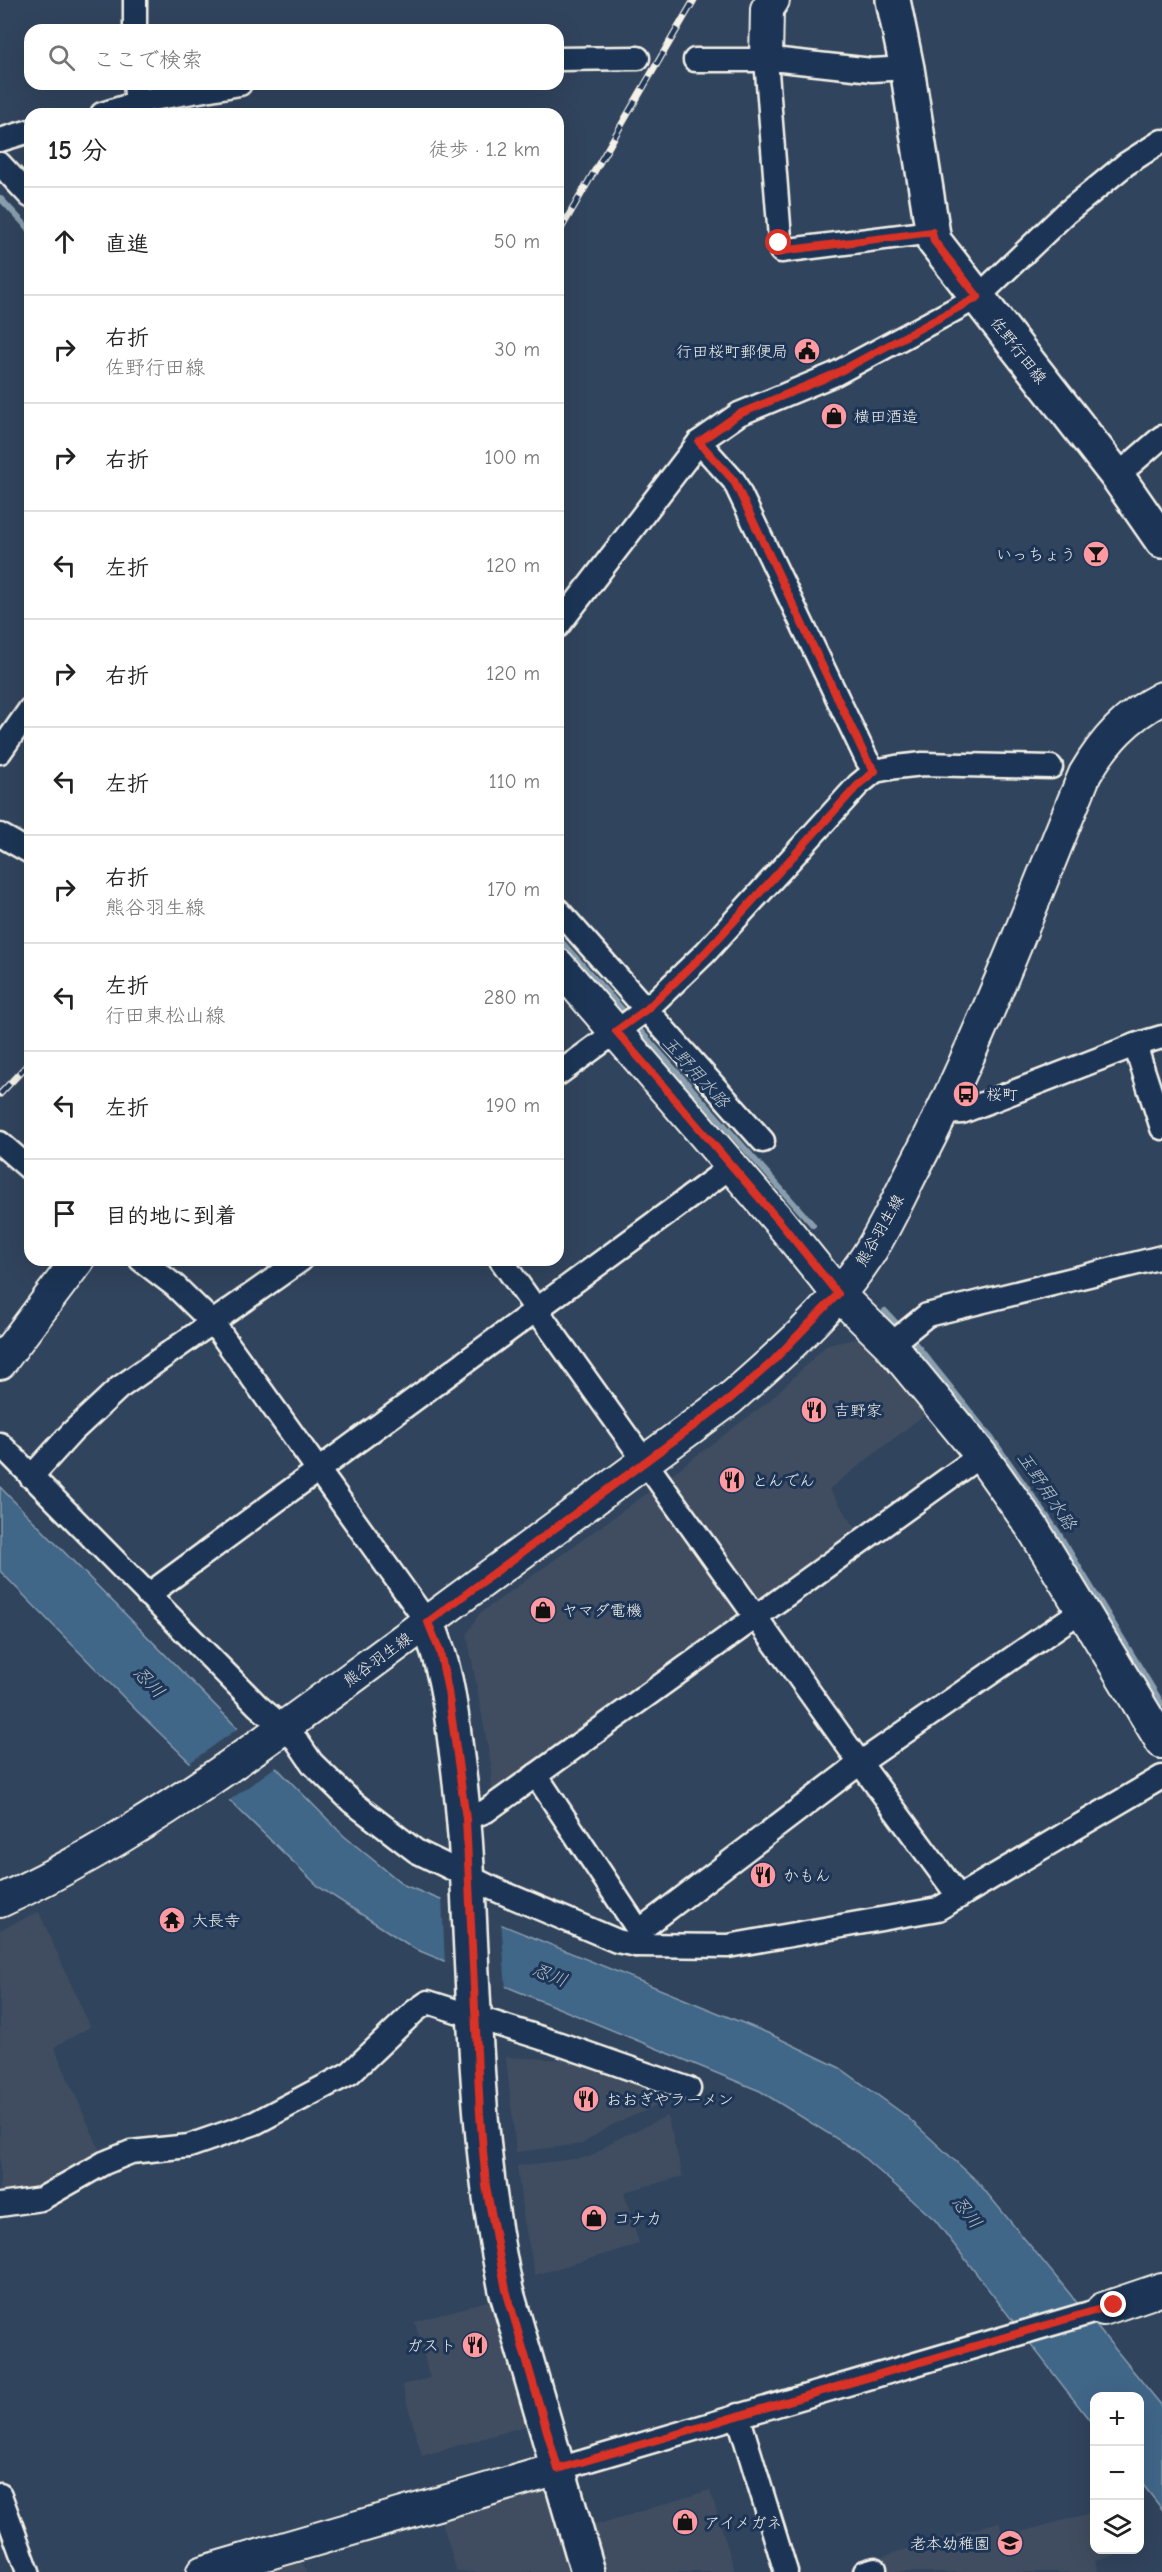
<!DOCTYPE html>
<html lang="ja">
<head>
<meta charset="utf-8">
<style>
	body { margin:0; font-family:"Comic Neue","Klee One",sans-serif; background:#f2f2f2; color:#222 }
	.controls { position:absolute; right:18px; bottom:18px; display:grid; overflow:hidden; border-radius:12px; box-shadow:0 6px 24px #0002 }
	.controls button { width:54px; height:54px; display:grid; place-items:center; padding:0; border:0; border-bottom:2px solid #e0e0e0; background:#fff; color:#222; font:30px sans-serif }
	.stop { position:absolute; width:18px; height:18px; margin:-14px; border:4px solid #d93025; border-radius:50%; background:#fff }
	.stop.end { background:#d93025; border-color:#fff; box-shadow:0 2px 6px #0008 }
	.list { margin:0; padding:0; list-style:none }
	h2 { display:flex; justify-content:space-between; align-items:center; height:78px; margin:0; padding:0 24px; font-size:26px }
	h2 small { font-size:20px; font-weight:400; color:#767676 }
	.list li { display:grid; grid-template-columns:39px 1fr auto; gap:18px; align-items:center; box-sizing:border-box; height:108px; padding:0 24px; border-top:2px solid #e0e0e0 }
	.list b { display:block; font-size:22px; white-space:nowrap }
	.list p { margin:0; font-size:20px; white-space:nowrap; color:#767676 }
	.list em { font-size:20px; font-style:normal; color:#767676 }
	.icon { flex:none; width:33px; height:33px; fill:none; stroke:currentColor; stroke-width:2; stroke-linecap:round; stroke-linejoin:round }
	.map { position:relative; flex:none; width:1162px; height:2572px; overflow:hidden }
	.search { position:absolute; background:#fff; box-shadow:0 6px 24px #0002; left:24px; top:24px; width:540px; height:66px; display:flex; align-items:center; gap:15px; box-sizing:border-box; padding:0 21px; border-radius:18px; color:#767676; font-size:22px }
	.panel { position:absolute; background:#fff; box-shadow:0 6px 24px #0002; left:24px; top:108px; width:540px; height:1158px; border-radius:18px }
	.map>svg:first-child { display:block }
</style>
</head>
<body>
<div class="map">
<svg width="1162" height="2572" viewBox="0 0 1162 2572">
	<rect width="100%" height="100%" fill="#31445d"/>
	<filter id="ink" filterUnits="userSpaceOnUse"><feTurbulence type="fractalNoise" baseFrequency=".0167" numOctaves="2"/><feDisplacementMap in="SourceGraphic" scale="12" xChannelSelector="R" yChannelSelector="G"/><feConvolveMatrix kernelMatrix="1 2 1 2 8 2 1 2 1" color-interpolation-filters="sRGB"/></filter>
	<g filter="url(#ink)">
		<g fill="#3f4e61">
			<path d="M 865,1337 L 928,1412 L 829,1489 L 857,1530 L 758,1603 L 668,1477 L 768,1402 L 827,1345 Z"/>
			<path d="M 653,1489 L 740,1610 L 739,1617 L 492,1793 L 491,1764 L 467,1634 L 479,1614 Z"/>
			<path d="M 39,1912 L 90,2027 L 54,2047 L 101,2153 L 36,2192 L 0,2197 L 0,1930 Z"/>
			<path d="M 506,2057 L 590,2061 L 676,2092 L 654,2107 L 610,2126 L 582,2144 L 516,2152 Z"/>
			<path d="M 667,2116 L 683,2176 L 624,2192 L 639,2244 L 535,2275 L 523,2215 L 517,2166 L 590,2157 L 615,2140 Z"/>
			<path d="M 487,2301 L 494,2305 L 529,2425 L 422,2456 L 402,2385 L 430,2378 L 415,2322 Z"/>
			<path d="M 538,2487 L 548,2493 L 572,2572 L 457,2572 L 440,2515 Z"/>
			<path d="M 710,2490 L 735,2572 L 606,2572 L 593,2526 Z"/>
			<path d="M 1094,2512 L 1094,2550 L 1135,2550 L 1095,2561 L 1098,2572 L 884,2572 L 880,2557 L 999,2522 L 1003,2537 Z"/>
			<path d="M 292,2558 L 303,2564 L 306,2572 L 246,2572 Z"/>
		</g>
		<path fill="#416688" stroke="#899eae" stroke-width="1.5" d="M 0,1487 L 344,1836 L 404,1885 L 770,2034 L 840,2068 L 905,2115 L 977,2181 L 1162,2406 L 1162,2509 L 1140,2481 L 1140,2396 L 1094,2396 L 1094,2426 L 935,2220 L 855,2150 L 760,2091 L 415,1949 L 319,1887 L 137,1711 L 0,1571 Z"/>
		<g fill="#31445d">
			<path d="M 240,1727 L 278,1765 L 227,1802 L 188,1764 Z"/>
			<path d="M 442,1897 L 501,1920 L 506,1990 L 445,1965 Z"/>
		</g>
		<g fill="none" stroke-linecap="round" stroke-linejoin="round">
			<g stroke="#899eae" stroke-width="6">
				<path d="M 0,198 L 30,230"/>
				<path d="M 558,938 L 628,1016"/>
				<path d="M 634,1024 L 813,1225"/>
				<path d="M 885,1311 L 918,1347 L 995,1443 L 1057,1531 L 1162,1704"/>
			</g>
			<defs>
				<g id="street">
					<path d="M 135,30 L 135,0"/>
					<path d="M 558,59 L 638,58"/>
					<path d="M 766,59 L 781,251 L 932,232"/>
					<path d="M 695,60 L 781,60 L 872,70 L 907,68"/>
					<path d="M 135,84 L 138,114"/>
					<path d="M 102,114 L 147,100 L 240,84"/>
					<path d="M 0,140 L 30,131"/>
					<path d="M 0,164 L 30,196"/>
					<path d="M 699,442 L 734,481 L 867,760 L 875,771"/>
					<path d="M 1117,476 L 1162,437"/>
					<path d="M 558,626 L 699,442 L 739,414 L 835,374 L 978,297 L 1066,213 L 1126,164 L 1162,141"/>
					<path d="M 0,752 L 30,709"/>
					<path d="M 0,835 L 30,852"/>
					<path d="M 558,910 L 763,1141"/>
					<path d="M 1135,1045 L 1162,1128"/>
					<path d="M 558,1074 L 647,1009 L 705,953 L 858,785 L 875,771 L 896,767 L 923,764 L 1051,767"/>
					<path d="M 943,1113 L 962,1112 L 1135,1045 L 1162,1037"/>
					<path d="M 0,1143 L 30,1169"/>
					<path d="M 141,1260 L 175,1286 L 213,1323 L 427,1622"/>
					<path d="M 501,1260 L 860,1763 L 959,1897"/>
					<path d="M 890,1345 L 927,1315 L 1162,1257"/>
					<path d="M 0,1444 L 258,1706 L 284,1728 L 297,1741 L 312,1763 L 352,1802 L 416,1851 L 494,1889 L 617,1941 L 636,1945 L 728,1946 L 938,1909 L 1162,1777"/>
					<path d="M 31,1477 L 72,1432 L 119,1388 L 301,1260"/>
					<path d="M 148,1595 L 732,1166"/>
					<path d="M 536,1775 L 639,1931"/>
					<path d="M 466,1819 L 486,1811 L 981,1455"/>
					<path d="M 636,1945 L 639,1931 L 860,1763 L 1082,1610"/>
					<path d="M 0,2205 L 41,2199 L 104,2163 L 131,2152 L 189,2146 L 255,2123 L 350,2073 L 415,2011 L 428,2002 L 554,2042 L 689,2089"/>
					<path d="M 738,2415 L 786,2572"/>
					<path d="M 558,2469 L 1103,2309"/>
					<path d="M 0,2495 L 28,2572"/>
					<path d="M 865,2572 L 875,2569"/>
				</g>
				<g id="secondary">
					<path d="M 766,59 L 767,9 L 773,0"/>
					<path d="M 558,965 L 779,1221 L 838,1294 L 890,1345 L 981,1455 L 1032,1527 L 1162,1742"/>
					<path d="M 0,1363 L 78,1260"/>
					<path d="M 0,1901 C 139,1837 261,1745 384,1654 C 499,1569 615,1485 730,1399 C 778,1357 830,1312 866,1258 C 884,1231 898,1199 913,1170 C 980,1043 1030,906 1085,774 C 1105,740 1127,716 1162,698"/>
					<path d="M 1103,2309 L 1162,2289"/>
					<path d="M 203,2572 L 558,2469"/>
				</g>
				<g id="primary">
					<path d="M 893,0 L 907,68 L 934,241 L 1117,476 L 1162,541"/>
					<path d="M 427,1622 C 444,1661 450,1700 455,1742 C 463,1798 467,1852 469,1909 C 475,2037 479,2164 506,2290 L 588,2572"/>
				</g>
			</defs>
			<use href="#street" stroke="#f4f1e8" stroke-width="27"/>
			<use href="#secondary" stroke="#f4f1e8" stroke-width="36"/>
			<use href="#primary" stroke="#f4f1e8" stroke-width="38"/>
			<use href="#street" stroke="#1d3557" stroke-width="22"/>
			<use href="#secondary" stroke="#1d3557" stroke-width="32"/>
			<use href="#primary" stroke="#1d3557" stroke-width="33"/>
			<defs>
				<g id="rail">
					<path d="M 558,234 L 694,0"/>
					<path d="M 0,1094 L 30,1062"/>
				</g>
			</defs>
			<use href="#rail" stroke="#f4f1e8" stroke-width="7"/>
			<use href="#rail" stroke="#1d3557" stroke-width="4.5" stroke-dasharray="14" stroke-linecap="butt"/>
		</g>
	</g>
	<g fill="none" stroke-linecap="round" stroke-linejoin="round" filter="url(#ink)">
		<path stroke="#d93025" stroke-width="8" d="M 779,243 L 781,251 L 932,232 L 934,241 L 978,297 L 835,374 L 739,414 L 699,442 L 734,481 L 867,760 L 875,771 L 858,785 L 705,953 L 647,1009 L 616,1031 L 779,1221 L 838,1294 L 771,1363 L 730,1399 L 428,1622 L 440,1652 L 448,1691 L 466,1819 L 480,2114 L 486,2186 L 506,2290 L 558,2469 L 1114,2305"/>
	</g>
	<defs>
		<symbol id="civic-disc" viewBox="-11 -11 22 22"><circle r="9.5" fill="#ff9aa2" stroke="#1d3557"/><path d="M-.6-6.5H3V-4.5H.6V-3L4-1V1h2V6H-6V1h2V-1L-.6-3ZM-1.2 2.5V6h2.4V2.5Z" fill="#111"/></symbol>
		<symbol id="shop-disc" viewBox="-11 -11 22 22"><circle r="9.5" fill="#ff9aa2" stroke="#1d3557"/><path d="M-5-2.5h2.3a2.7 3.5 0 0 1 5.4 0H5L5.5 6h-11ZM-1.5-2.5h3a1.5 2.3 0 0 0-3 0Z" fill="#111"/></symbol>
		<symbol id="bar-disc" viewBox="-11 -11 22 22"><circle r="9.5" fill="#ff9aa2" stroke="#1d3557"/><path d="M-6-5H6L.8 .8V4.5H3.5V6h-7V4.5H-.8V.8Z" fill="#111"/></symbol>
		<symbol id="bus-disc" viewBox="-11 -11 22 22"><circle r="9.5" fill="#ff9aa2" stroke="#1d3557"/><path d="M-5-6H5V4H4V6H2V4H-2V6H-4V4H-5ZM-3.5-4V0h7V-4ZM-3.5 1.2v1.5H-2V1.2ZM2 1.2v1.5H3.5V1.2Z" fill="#111"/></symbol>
		<symbol id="restaurant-disc" viewBox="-11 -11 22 22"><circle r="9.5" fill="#ff9aa2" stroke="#1d3557"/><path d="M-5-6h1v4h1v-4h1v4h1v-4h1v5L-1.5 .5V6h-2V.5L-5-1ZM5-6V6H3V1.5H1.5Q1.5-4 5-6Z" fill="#111"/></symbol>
		<symbol id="temple-disc" viewBox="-11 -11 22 22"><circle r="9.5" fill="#ff9aa2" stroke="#1d3557"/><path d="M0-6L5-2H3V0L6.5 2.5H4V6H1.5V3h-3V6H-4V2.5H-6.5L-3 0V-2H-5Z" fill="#111"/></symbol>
		<symbol id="school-disc" viewBox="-11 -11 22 22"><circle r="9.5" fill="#ff9aa2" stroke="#1d3557"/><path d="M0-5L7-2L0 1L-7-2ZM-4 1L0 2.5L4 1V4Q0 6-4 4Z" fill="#111"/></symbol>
	</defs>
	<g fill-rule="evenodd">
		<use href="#civic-disc" x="792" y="336" width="30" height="30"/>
		<use href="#shop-disc" x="819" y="401" width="30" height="30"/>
		<use href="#bar-disc" x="1081" y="539" width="30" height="30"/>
		<use href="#bus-disc" x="951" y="1079" width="30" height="30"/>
		<use href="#restaurant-disc" x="799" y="1395" width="30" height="30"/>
		<use href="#restaurant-disc" x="717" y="1465" width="30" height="30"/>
		<use href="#shop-disc" x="528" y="1595" width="30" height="30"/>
		<use href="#restaurant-disc" x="748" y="1860" width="30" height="30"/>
		<use href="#temple-disc" x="157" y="1905" width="30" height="30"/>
		<use href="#restaurant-disc" x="571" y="2084" width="30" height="30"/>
		<use href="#shop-disc" x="579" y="2203" width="30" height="30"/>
		<use href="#restaurant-disc" x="460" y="2330" width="30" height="30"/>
		<use href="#shop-disc" x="670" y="2507" width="30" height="30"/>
		<use href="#school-disc" x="995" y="2528" width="30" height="30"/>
	</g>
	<g text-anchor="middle" stroke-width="6" stroke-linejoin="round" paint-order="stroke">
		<g font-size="16" fill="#f4f1e8" stroke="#1d3557">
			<text transform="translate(1019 350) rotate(52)" y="6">佐野行田線</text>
			<text transform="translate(879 1230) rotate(-60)" y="6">熊谷羽生線</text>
			<text transform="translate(377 1659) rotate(-36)" y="6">熊谷羽生線</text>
		</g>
		<g font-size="16" fill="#f4f1e8" stroke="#1d3557" text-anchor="start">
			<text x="788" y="357" text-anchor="end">行田桜町郵便局</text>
			<text x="854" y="422">横田酒造</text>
			<text x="1076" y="560" text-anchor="end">いっちょう</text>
			<text x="986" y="1100">桜町</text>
			<text x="834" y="1416">吉野家</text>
			<text x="752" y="1486">とんでん</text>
			<text x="562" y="1616">ヤマダ電機</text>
			<text x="783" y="1881">かもん</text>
			<text x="192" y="1926">大長寺</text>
			<text x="606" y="2105">おおぎやラーメン</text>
			<text x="614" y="2224">コナカ</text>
			<text x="456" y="2351" text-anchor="end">ガスト</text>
			<text x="704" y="2528">アイメガネ</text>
			<text x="990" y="2549" text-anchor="end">老本幼稚園</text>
		</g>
		<g font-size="18" font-style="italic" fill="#b5c0c6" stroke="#1d3557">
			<text transform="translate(696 1072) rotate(48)" y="6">玉野用水路</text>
			<text transform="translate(1047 1491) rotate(56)" y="6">玉野用水路</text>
			<text transform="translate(149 1682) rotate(46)" y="6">忍川</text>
			<text transform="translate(550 1975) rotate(22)" y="6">忍川</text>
			<text transform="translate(967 2212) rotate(52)" y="6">忍川</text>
		</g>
	</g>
</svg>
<div class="controls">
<button>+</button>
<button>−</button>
<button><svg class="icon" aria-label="layers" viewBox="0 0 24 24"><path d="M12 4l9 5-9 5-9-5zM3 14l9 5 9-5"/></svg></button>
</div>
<div class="stop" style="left:779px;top:243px"></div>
<div class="stop end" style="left:1114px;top:2305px"></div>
<div class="search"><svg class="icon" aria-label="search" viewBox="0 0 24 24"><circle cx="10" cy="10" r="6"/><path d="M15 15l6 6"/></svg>ここで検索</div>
<section class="panel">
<h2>15 分<small>徒歩 · 1.2 km</small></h2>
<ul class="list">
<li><svg class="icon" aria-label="ahead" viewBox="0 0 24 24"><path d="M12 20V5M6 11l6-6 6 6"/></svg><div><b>直進</b></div><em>50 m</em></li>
<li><svg class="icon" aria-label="right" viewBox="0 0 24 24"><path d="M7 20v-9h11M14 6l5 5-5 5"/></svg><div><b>右折</b><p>佐野行田線</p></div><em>30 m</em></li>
<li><svg class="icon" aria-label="right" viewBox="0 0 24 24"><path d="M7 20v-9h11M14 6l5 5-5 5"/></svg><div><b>右折</b></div><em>100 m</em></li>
<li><svg class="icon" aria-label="left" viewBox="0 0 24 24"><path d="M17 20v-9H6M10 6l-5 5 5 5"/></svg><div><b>左折</b></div><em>120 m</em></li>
<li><svg class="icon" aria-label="right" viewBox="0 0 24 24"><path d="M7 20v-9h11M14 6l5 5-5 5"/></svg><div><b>右折</b></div><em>120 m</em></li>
<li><svg class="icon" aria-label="left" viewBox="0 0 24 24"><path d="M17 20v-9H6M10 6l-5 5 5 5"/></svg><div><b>左折</b></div><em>110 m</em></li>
<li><svg class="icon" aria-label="right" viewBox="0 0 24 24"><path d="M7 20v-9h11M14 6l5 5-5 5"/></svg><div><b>右折</b><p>熊谷羽生線</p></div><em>170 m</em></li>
<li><svg class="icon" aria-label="left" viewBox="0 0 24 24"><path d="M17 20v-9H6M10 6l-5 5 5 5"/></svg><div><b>左折</b><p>行田東松山線</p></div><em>280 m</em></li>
<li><svg class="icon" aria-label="left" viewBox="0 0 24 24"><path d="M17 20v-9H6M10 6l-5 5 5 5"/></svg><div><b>左折</b></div><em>190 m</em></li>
<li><svg class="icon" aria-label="arrive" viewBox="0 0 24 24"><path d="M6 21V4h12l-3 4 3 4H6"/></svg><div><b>目的地に到着</b></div></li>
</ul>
</section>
</div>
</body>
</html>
